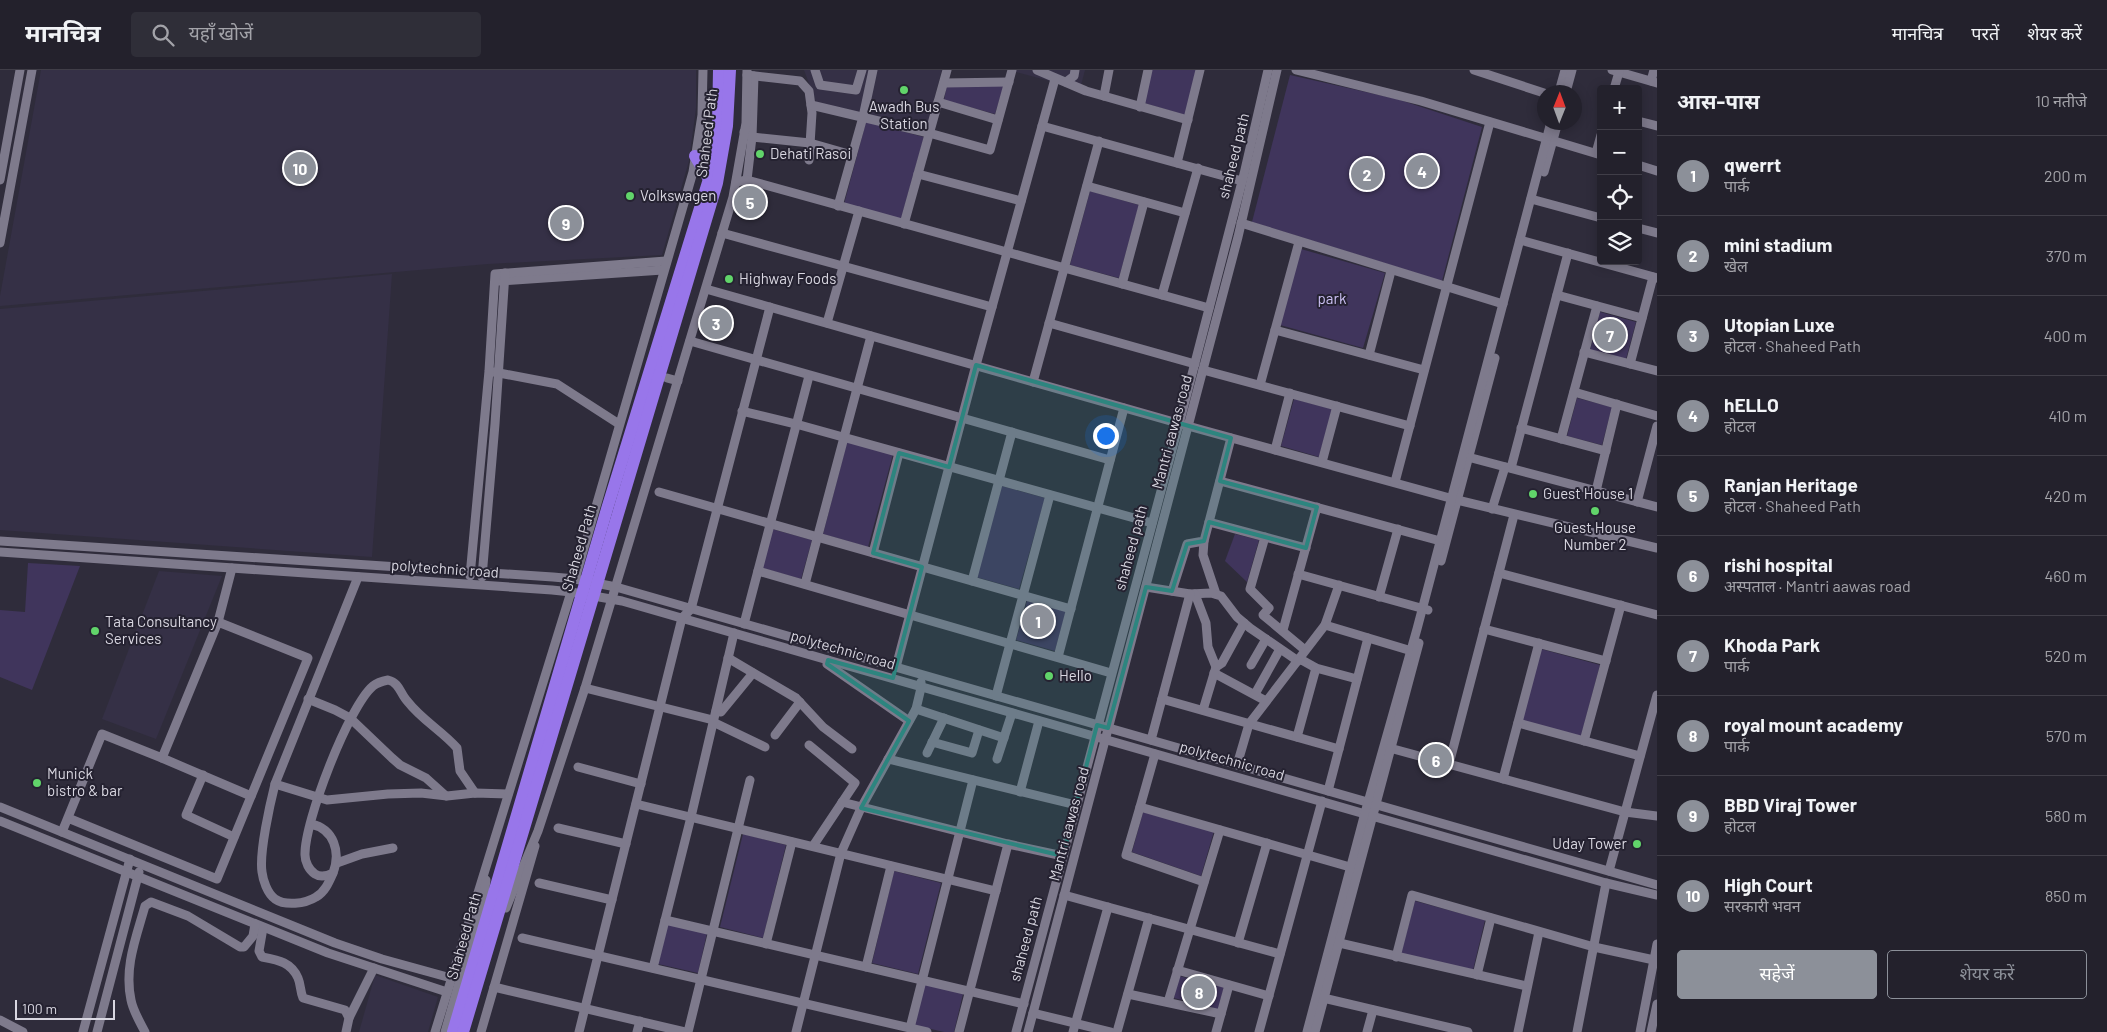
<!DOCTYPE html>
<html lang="hi">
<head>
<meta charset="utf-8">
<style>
	body { margin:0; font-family:Barlow,"Noto Sans Devanagari",sans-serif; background:#2f2e38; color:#f1f3f6 }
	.controls { position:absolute; right:15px; top:15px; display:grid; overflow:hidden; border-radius:5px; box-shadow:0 2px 12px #0003 }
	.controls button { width:45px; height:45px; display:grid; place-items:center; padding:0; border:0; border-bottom:1px solid #403e48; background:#23212c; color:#f1f3f6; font:25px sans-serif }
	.compass { position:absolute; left:1537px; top:15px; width:45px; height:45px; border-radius:50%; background:#23212c; box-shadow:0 2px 12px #0003; rotate:1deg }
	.scale { position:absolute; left:15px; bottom:12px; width:100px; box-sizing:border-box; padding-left:5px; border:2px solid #d9d7e1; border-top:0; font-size:14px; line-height:18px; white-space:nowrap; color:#d9d7e1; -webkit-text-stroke:4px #252231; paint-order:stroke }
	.you { position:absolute; left:1105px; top:365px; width:18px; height:18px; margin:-12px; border:4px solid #fff; border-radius:50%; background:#1a73e8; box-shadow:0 0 0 8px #1a73e833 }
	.badge { display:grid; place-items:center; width:32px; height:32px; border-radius:50%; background:#8c9099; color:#fff; font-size:16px; font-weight:700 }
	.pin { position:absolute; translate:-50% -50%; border:2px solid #fff; box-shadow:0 1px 5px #0006 }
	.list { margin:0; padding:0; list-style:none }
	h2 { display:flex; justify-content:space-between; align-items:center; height:65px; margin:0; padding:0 20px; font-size:21px }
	h2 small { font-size:16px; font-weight:400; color:#a3a3a9 }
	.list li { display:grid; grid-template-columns:32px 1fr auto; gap:15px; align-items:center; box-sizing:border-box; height:80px; padding:0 20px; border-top:1px solid #403e48 }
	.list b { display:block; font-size:19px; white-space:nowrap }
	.list p { margin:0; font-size:16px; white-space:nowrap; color:#a3a3a9 }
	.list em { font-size:16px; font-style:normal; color:#a3a3a9 }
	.actions { display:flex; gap:10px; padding:15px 20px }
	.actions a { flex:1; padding:11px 0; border:1px solid #8c9099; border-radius:5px; text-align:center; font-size:18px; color:#8c9099 }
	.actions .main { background:#8c9099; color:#fff }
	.icon { flex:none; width:28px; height:28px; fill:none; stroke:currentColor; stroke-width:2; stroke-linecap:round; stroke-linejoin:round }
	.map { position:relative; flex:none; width:1657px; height:962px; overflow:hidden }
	header { display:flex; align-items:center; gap:30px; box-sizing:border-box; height:70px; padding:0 25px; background:#23212c; border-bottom:1px solid #403e48 }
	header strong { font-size:24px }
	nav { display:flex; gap:28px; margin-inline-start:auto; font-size:18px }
	.search { width:350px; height:45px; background:#2f2e38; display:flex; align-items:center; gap:12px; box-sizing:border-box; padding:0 18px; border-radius:5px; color:#a3a3a9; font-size:19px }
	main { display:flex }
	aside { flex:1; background:#23212c }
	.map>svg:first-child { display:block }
</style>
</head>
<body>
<header>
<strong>मानचित्र</strong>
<div class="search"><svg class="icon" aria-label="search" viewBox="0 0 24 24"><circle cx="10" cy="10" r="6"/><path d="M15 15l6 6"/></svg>यहाँ खोजें</div>
<nav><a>मानचित्र</a><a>परतें</a><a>शेयर करें</a></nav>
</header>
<main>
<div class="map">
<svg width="1657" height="962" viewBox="0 0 1657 962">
	<rect width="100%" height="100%" fill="#2f2c3b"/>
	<g fill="#353046">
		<path d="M 41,0 L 696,0 L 696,38 L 689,91 L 662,185 L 488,194 L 0,236 L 0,226 Z"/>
		<path d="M 804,0 L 942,0 L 926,59 L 816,32 Z"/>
		<path d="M 1016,0 L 1085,0 L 1080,19 L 1016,2 Z"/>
		<path d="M 392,204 L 372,487 L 0,460 L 0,239 Z"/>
		<path d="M 159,501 L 222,506 L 156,669 L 102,649 Z"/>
		<path d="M 375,905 L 438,927 L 428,962 L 359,962 Z"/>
	</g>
	<g fill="#40355c">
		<path d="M 1152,0 L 1196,0 L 1185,45 L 1144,33 Z"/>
		<path d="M 1290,5 L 1397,29 L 1482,57 L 1442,211 L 1252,152 Z"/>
		<path d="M 947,15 L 1004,15 L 995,44 L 944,30 Z"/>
		<path d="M 866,52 L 924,67 L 901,149 L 844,134 Z"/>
		<path d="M 1090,121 L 1139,135 L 1119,208 L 1070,195 Z"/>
		<path d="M 1301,179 L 1385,203 L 1363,278 L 1280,255 Z"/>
		<path d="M 1600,242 L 1636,252 L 1626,289 L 1590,280 Z"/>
		<path d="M 1577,328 L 1612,337 L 1602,375 L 1567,366 Z"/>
		<path d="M 1294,329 L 1332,339 L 1319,387 L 1281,376 Z"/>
		<path d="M 847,372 L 893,384 L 868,477 L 823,464 Z"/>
		<path d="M 1002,416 L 1045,428 L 1019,519 L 976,507 Z"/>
		<path d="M 772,459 L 812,470 L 801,509 L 762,498 Z"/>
		<path d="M 1235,464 L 1259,470 L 1247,512 L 1225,491 Z"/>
		<path d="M 28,493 L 80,496 L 32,620 L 0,607 L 0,540 L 25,542 Z"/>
		<path d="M 1027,531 L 1066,541 L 1055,581 L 1016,570 Z"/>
		<path d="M 1541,579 L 1600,595 L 1581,666 L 1522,651 Z"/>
		<path d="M 1143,742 L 1214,761 L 1201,806 L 1132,782 Z"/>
		<path d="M 743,764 L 786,775 L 763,868 L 720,857 Z"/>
		<path d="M 894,801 L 941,813 L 918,904 L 872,893 Z"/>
		<path d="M 1415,831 L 1485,850 L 1473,900 L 1401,883 Z"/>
		<path d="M 668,854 L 707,863 L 698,903 L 658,894 Z"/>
		<path d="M 1179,906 L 1224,917 L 1218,939 L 1174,928 Z"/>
		<path d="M 925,914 L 963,924 L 954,962 L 944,962 L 914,955 Z"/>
	</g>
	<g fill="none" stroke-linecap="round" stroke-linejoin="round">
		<g stroke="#7e7a8c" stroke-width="9">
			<path d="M 815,0 L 820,15 L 856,20 L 862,0"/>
			<path d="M 1037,0 L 1086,21 L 1188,50"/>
			<path d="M 1296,0 L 1421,31 L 1601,85"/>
			<path d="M 1474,0 L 1544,23"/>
			<path d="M 1612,0 L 1657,13"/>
			<path d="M 747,5 L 800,11 L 809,21 L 812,43 L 809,90"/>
			<path d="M 1651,11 L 1654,0"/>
			<path d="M 1066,12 L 1074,6 L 1075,0"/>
			<path d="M 944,13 L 1009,12"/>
			<path d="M 1614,19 L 1619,2"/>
			<path d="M 1559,22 L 1565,0"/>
			<path d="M 1566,22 L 1572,0"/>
			<path d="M 1104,26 L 1109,0"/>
			<path d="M 938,32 L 998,50"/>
			<path d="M 811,35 L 929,63 L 990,80 L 1012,0"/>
			<path d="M 1140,37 L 1148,0"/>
			<path d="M 1638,51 L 1657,56"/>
			<path d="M 1042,56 L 1242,111"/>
			<path d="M 744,62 L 752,67 L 810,73 L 852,85"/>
			<path d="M 1596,83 L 1601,65"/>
			<path d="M 1177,93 L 1200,0"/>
			<path d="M 1638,95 L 1657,101"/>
			<path d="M 1544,102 L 1558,52"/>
			<path d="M 918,104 L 1021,131"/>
			<path d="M 0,110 L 20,0"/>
			<path d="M 747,110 L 752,67 L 754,6"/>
			<path d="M 736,112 L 747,110 L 1209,238"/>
			<path d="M 1087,116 L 1185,143"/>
			<path d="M 1531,129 L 1601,148"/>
			<path d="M 838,136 L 863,47 L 873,0"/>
			<path d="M 1241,153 L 1503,234"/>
			<path d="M 904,154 L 947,0"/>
			<path d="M 1638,158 L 1657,163"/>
			<path d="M 722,163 L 992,237"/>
			<path d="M 1520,170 L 1657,208"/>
			<path d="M 0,173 L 32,0"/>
			<path d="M 499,211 L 663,200"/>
			<path d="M 1122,214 L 1144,132"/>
			<path d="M 706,219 L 1188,356 L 1457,430 L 1657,478"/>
			<path d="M 1162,225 L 1198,98"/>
			<path d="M 1557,225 L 1642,248"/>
			<path d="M 827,253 L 859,141"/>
			<path d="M 1049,253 L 1195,294"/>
			<path d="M 1275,260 L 1424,300"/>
			<path d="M 690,271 L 1110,390"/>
			<path d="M 1584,282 L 1657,301"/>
			<path d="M 1369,285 L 1391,201"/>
			<path d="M 1630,294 L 1653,207"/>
			<path d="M 1203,300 L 1410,356"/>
			<path d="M 494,302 L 557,314 L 619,354"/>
			<path d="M 667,308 L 678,311"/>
			<path d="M 1033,312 L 1099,71"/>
			<path d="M 1260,315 L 1299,172"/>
			<path d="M 1574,322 L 1657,346"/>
			<path d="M 742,341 L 796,354 L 1152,453"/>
			<path d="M 1521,358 L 1606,381"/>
			<path d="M 1561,369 L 1597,236"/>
			<path d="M 1275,380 L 1290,323"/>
			<path d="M 1464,386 L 1657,437"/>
			<path d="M 1322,392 L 1337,336"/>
			<path d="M 1511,398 L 1568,183"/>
			<path d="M 1220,411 L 1444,472"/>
			<path d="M 1395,412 L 1490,52"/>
			<path d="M 1596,421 L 1617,334"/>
			<path d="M 659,422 L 1071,539"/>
			<path d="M 1637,432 L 1657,356"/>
			<path d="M 1492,439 L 1505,397"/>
			<path d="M 1209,452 L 1306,478"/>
			<path d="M 1265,467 L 1250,519 L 1269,538 L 1263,545 L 1305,580"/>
			<path d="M 0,471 L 553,507 L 575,509 L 616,517 L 1657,815"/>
			<path d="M 1204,471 L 1203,485 L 1216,524"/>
			<path d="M 0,482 L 552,520 L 571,522 L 622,531 L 1606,813 L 1657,825"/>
			<path d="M 873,483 L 899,383"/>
			<path d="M 1441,491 L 1495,288"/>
			<path d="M 758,501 L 1111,603"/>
			<path d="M 1499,503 L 1657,545"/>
			<path d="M 1298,504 L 1428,540"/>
			<path d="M 470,506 L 489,301 L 495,204 L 666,191"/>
			<path d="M 482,507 L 495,354 L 505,203"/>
			<path d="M 575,509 L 693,102 L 702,45 L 703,0"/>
			<path d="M 972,511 L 1012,362"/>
			<path d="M 805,514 L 871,266"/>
			<path d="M 1146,517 L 1190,524 L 1211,523 L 1221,526 L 1237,547 L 1250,558 L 1298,591"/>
			<path d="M 1172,521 L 1187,474 L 1204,471 L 1231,368"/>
			<path d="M 1195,524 L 1206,553 L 1208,577 L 1216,597"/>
			<path d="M 1379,527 L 1398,459"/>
			<path d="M 218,552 L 232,498"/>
			<path d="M 744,554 L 809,306"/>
			<path d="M 1325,555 L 1415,582"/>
			<path d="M 1484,559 L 1606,591"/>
			<path d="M 1283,560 L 1317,437"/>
			<path d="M 1058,587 L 1124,338"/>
			<path d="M 728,588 L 796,628 L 823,657 L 852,679"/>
			<path d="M 1300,589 L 1316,598 L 1357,609"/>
			<path d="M 828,590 L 827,594 L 909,651"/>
			<path d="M 1251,595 L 1266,569"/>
			<path d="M 896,597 L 976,295 L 1055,9"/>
			<path d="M 1214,603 L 1266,631"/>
			<path d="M 585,618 L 713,650"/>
			<path d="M 1255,624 L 1280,579"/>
			<path d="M 996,626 L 1050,425"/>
			<path d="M 308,629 L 335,640 L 350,648 L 392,688 L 400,695 L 426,708 L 446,726"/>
			<path d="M 1162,629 L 1339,679"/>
			<path d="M 916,639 L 1004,668"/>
			<path d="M 1203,640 L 1216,597 L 1222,593 L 1244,553"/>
			<path d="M 716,641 L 721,642 L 753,603"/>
			<path d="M 713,652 L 765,677"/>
			<path d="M 1518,653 L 1640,686"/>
			<path d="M 775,665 L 800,632"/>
			<path d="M 1297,667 L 1316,598"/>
			<path d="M 1151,670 L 1190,524"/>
			<path d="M 1584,671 L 1621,535"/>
			<path d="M 932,672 L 972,683 L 979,660"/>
			<path d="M 809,675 L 855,713 L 813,776"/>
			<path d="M 1386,677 L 1625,742 L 1657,746"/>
			<path d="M 927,683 L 944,648"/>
			<path d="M 1155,684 L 1140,737 L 1350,797"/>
			<path d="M 162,688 L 251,726"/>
			<path d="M 888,689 L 1076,735"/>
			<path d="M 997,689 L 1012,643"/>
			<path d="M 1449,694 L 1514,445"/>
			<path d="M 1237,695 L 1249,654 L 1325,555 L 1339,515"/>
			<path d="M 578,697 L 641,714"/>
			<path d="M 203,705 L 186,745 L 234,767"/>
			<path d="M 1503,709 L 1539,573"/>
			<path d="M 275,714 L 327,730 L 388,724 L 421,723 L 447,726 L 475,723 L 508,724"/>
			<path d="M 1328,721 L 1368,568"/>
			<path d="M 1020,722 L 1039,651"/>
			<path d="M 842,732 L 1008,774 L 1063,786"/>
			<path d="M 636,734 L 996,821"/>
			<path d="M 0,737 L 335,873 L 382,889 L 451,908"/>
			<path d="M 1140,737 L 1126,785 L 1204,812"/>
			<path d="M 0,751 L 328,883 L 447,922"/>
			<path d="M 311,754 C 334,759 341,782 333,803 C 327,806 321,808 315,804 C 309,800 305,792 305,785 C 304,752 349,636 373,616 C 378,612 383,611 388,610 C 400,613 400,624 408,632 C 422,650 442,661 457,678 L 460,701 L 475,723"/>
			<path d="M 558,758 L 626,774"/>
			<path d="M 62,762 L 102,664 L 162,688 L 218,552 L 308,588 L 217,809 L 68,748"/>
			<path d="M 337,793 L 362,784 L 393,778"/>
			<path d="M 1609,801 L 1657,625"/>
			<path d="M 333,803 C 329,812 325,822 316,827 C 305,834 285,836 275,829 C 267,823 263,810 262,802 C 259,783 270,734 275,714 L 358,507"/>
			<path d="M 539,813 L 612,830"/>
			<path d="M 1064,825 L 1280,884"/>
			<path d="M 506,838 L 538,761 L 585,618 L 733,127 L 746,53 L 747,0"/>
			<path d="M 665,850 L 1024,934"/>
			<path d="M 263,858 L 259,881 L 262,887 C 278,890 291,892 298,908 C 301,915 300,921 303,928 L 345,940 L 349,948 L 346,962"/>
			<path d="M 522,868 L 927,962"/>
			<path d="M 1335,872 L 1527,916"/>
			<path d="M 1238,873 L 1267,773"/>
			<path d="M 766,874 L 792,772"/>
			<path d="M 1396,887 L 1412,825 L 1594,877 L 1654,890"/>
			<path d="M 866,897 L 891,796"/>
			<path d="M 653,898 L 691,747 L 734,563"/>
			<path d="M 1177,900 L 1269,926"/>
			<path d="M 1477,905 L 1491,848"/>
			<path d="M 494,917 L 685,962"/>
			<path d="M 1128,924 L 1221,944"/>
			<path d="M 1319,927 L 1468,962"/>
			<path d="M 1168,932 L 1220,760"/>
			<path d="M 1033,943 L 1111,962"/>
			<path d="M 349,948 L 374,898"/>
			<path d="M 0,950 L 23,962"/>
			<path d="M 910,958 L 973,710"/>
			<path d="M 83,962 L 130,789"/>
			<path d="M 97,962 L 139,802"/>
			<path d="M 145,962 C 140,952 133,941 131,930 C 124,897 136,868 145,836 L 151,832 L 188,846 L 240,877 L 244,877 L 253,866 L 255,854"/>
			<path d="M 435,962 L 571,522"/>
			<path d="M 445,962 L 484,826 L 486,810"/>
			<path d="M 481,962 L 535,776"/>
			<path d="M 579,962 L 682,548 L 691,539 L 770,237"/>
			<path d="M 637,962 L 640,951"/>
			<path d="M 688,962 L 750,710"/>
			<path d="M 796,962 L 841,783 L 861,738 L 916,639 L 921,618 L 921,612"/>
			<path d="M 959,962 L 1008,774"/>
			<path d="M 1016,962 L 1183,339 L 1244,104 L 1268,0"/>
			<path d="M 1028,962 L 1238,167 L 1277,0"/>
			<path d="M 1073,962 L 1108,837"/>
			<path d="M 1117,962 L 1149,848"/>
			<path d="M 1216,962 L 1229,915"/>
			<path d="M 1259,962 L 1322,731"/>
			<path d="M 1307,962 L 1365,743 L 1417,559 L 1551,52"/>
			<path d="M 1315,962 L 1419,573"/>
			<path d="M 1367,962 L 1373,940"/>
			<path d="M 1518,962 L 1539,862"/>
			<path d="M 1577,962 L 1606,813"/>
			<path d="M 1640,962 L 1657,874"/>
			<path d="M 1651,962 L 1657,934"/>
		</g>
		<g stroke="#9876ea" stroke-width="12">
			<path d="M 695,86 L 709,109"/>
			<path d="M 453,962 L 607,439 L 709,109 L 718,55 L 719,0"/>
			<path d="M 463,962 L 717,113 L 727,56 L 730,0"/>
		</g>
	</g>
	<path fill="#2d857f" fill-opacity="0.2" stroke="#2d857f" stroke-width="4" stroke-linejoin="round" d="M 976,295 L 1231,368 L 1220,411 L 1317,437 L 1306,478 L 1209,452 L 1204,471 L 1187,474 L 1172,521 L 1146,517 L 1108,658 L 1097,655 L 1063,786 L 861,738 L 909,651 L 827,594 L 828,590 L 893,608 L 922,497 L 873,483 L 899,383 L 949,397 Z"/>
	<g fill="#61d46a" stroke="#252231" stroke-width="2">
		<circle cx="904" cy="20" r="5"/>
		<circle cx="760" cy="84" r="5"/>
		<circle cx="630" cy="126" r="5"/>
		<circle cx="729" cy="209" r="5"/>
		<circle cx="1533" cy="424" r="5"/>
		<circle cx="1595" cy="441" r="5"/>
		<circle cx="95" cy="561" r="5"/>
		<circle cx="1049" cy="606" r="5"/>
		<circle cx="37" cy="713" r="5"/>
		<circle cx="1637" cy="774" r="5"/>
	</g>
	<g text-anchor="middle" stroke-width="4" stroke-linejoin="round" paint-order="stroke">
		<g font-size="15" fill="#d9d7e1" stroke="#252231" text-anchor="start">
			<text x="904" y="42" text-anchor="middle">Awadh Bus<tspan x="904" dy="17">Station</tspan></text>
			<text x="770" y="89">Dehati Rasoi</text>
			<text x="640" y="131">Volkswagen</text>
			<text x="739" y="214">Highway Foods</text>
			<text x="1543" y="429">Guest House 1</text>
			<text x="1595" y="463" text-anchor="middle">Guest House<tspan x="1595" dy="17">Number 2</tspan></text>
			<text x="105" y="557">Tata Consultancy<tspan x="105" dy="17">Services</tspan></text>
			<text x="1059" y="611">Hello</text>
			<text x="47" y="709">Munick<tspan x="47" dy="17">bistro &amp; bar</tspan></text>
			<text x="1627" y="779" text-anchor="end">Uday Tower</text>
		</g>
		<g font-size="15" fill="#d9d7e1" stroke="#252231">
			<text transform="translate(707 63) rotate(-83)" y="5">Shaheed Path</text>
			<text transform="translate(1234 86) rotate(-76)" y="5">shaheed path</text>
			<text transform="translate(1172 362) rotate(-75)" y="5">Mantri aawas road</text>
			<text transform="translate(579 478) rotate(-74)" y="5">Shaheed Path</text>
			<text transform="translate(1131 478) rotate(-75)" y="5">shaheed path</text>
			<text transform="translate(445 499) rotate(4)" y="5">polytechnic road</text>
			<text transform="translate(843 580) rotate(16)" y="5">polytechnic road</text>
			<text transform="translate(1232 691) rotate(16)" y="5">polytechnic road</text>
			<text transform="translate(1069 754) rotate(-75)" y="5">Mantri aawas road</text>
			<text transform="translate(464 866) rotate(-74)" y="5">Shaheed Path</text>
			<text transform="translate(1026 869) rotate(-75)" y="5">shaheed path</text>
		</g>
		<g font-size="15" fill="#ccc1f4" stroke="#252231">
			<text x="1332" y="234">park</text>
		</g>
	</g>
</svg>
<div class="controls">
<button>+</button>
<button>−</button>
<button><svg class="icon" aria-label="locate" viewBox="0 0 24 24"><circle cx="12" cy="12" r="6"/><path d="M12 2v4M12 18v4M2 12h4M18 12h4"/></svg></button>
<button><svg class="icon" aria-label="layers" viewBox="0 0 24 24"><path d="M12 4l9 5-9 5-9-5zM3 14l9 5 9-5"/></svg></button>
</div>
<svg class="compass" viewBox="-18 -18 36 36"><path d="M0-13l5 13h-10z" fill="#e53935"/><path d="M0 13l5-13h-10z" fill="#a3a3a9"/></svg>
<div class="scale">100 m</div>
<div class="you"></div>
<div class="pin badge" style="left:1038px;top:551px">1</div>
<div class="pin badge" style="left:1367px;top:104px">2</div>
<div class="pin badge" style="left:716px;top:253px">3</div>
<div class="pin badge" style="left:1422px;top:101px">4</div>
<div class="pin badge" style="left:750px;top:132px">5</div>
<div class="pin badge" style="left:1436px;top:690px">6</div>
<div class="pin badge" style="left:1610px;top:265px">7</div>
<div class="pin badge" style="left:1199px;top:922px">8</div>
<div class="pin badge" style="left:566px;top:153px">9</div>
<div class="pin badge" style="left:300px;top:98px">10</div>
</div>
<aside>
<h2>आस-पास<small>10 नतीजे</small></h2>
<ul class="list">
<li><span class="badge">1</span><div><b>qwerrt</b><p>पार्क</p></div><em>200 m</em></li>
<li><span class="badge">2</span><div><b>mini stadium</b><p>खेल</p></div><em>370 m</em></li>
<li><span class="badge">3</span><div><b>Utopian Luxe</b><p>होटल · Shaheed Path</p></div><em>400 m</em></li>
<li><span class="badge">4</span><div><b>hELLO</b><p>होटल</p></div><em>410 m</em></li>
<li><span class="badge">5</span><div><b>Ranjan Heritage</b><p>होटल · Shaheed Path</p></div><em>420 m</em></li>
<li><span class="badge">6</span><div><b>rishi hospital</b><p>अस्पताल · Mantri aawas road</p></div><em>460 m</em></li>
<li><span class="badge">7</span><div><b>Khoda Park</b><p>पार्क</p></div><em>520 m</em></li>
<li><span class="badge">8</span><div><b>royal mount academy</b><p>पार्क</p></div><em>570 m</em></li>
<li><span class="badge">9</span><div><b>BBD Viraj Tower</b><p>होटल</p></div><em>580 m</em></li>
<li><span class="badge">10</span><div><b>High Court</b><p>सरकारी भवन</p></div><em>850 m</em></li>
</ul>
<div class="actions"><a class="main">सहेजें</a><a>शेयर करें</a></div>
</aside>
</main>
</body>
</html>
